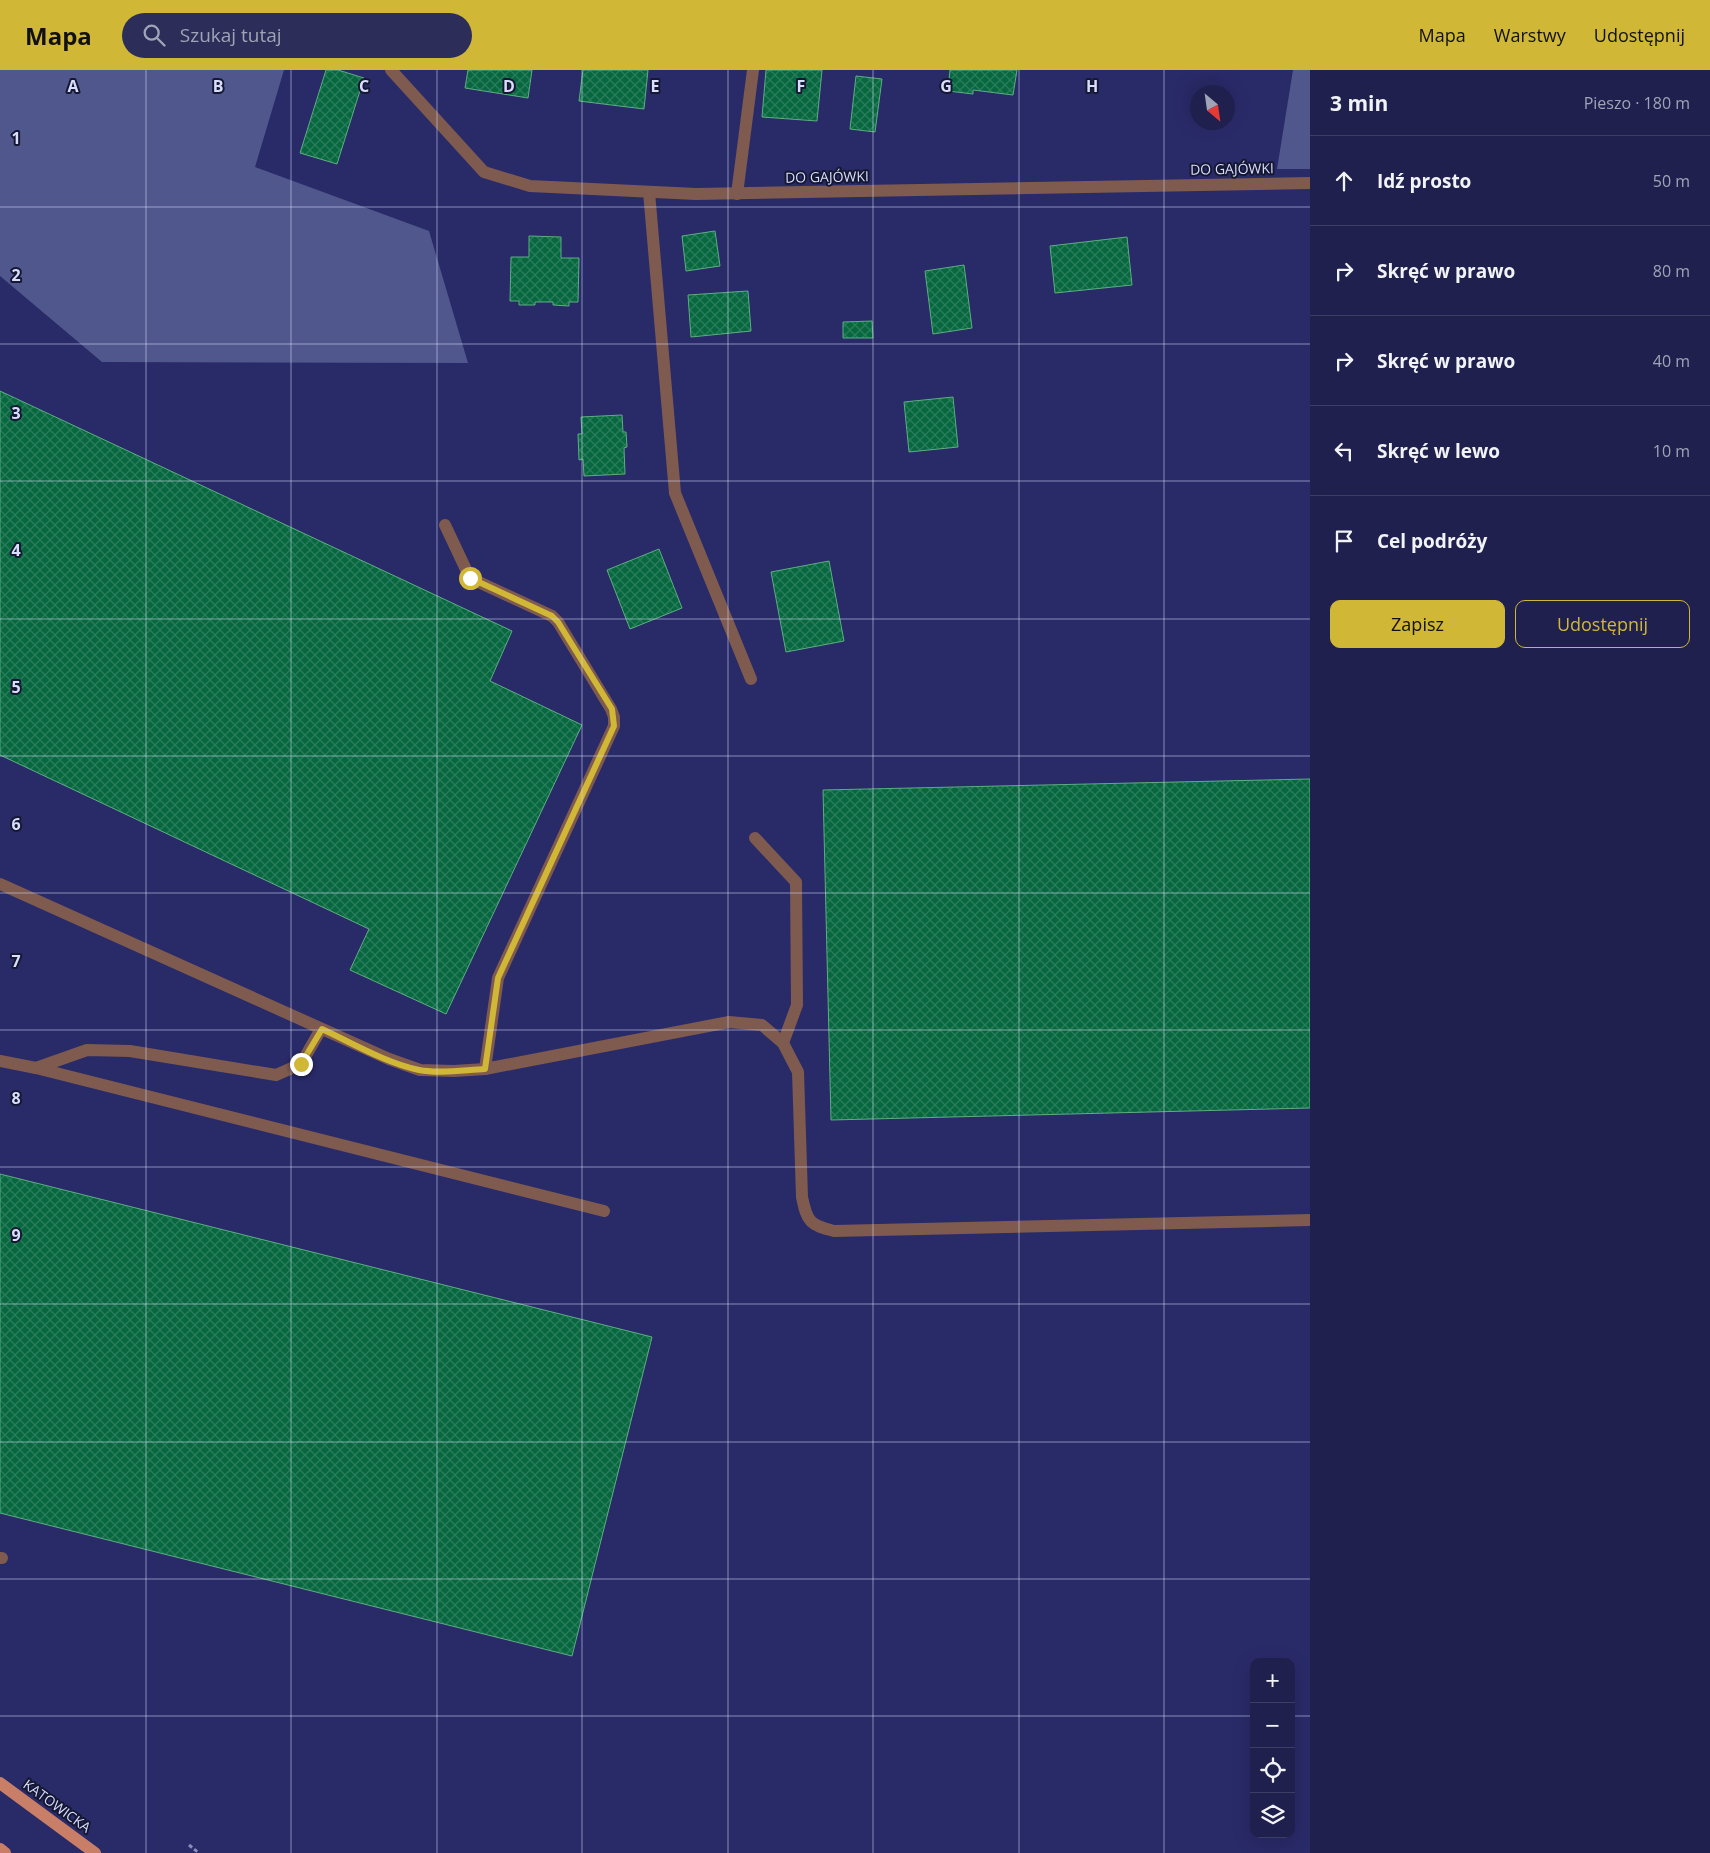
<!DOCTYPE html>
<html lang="pl">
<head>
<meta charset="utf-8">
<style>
	body { margin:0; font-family:"Open Sans",sans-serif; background:#2c2d58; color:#f1f3f6 }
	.controls { position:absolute; right:15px; bottom:15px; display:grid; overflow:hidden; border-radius:10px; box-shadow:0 5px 20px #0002 }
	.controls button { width:45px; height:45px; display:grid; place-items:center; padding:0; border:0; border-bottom:1px solid #3c3e66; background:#1f204e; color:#f1f3f6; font:25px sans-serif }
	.compass { position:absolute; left:1190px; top:15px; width:45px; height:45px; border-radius:50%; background:#1f204e; box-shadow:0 5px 20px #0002; rotate:151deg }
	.stop { position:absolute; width:15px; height:15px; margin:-11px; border:4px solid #d1b736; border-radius:50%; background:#fff }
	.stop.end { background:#d1b736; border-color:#fff; box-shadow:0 1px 5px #0008 }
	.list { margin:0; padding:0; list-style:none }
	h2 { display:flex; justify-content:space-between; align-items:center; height:65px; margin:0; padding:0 20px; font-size:21px }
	h2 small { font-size:16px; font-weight:400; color:#a1a3b6 }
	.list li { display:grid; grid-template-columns:32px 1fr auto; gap:15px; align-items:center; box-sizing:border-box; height:90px; padding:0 20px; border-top:1px solid #3c3e66 }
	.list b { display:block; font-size:19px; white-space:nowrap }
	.list em { font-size:16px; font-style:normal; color:#a1a3b6 }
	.actions { display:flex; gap:10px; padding:15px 20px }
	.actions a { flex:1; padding:11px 0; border:1px solid #d1b736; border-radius:10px; text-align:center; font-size:18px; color:#d1b736 }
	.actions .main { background:#d1b736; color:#111 }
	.icon { flex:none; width:28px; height:28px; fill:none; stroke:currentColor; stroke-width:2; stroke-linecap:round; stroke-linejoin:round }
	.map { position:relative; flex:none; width:1310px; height:1783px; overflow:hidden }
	header { display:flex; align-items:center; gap:30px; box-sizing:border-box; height:70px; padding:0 25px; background:#d1b736; color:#111 }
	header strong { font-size:24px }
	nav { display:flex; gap:28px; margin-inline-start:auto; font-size:18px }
	.search { width:350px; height:45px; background:#2c2d58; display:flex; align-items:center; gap:12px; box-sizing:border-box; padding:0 18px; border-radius:28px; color:#a1a3b6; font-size:19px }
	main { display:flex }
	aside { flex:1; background:#1f204e }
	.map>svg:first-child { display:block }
</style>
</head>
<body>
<header>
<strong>Mapa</strong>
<div class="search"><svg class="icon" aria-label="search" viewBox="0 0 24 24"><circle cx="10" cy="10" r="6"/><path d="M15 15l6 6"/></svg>Szukaj tutaj</div>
<nav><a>Mapa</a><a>Warstwy</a><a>Udostępnij</a></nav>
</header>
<main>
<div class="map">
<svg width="1310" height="1783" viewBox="0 0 1310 1783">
	<defs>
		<pattern id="building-cross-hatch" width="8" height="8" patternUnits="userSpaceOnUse" patternTransform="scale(1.25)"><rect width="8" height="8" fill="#07683f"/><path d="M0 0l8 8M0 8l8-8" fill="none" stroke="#2a7d5c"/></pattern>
	</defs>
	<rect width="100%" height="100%" fill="#292a68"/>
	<g fill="#50578d">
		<path d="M 0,0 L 284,0 L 255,97 L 429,161 L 468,293 L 102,292 L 0,206 Z"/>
		<path d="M 1293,0 L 1310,0 L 1310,99 L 1277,99 Z"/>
	</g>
	<g fill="url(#building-cross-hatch)" stroke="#5dae80">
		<path d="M 326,0 L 338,0 L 364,8 L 337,94 L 300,83 Z"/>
		<path d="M 468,0 L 532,0 L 528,28 L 465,18 Z"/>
		<path d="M 583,0 L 648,0 L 644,39 L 579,31 Z"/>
		<path d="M 766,0 L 822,0 L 817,51 L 762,47 Z"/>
		<path d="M 950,0 L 1017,0 L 1013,25 L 973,20 L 973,24 L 948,21 Z"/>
		<path d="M 856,6 L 882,9 L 875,62 L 850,59 Z"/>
		<path d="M 715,161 L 720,196 L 686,201 L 682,166 Z"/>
		<path d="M 529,166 L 561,167 L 561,188 L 579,188 L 578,232 L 569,232 L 569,236 L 553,235 L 553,232 L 535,232 L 535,235 L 519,235 L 519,231 L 510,231 L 511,187 L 529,187 Z"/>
		<path d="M 1127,167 L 1132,215 L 1055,223 L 1050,176 Z"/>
		<path d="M 964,195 L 972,258 L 933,264 L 925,201 Z"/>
		<path d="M 748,221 L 751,261 L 691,267 L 688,225 Z"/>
		<path d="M 872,251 L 873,268 L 843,268 L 843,252 Z"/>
		<path d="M 0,321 L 512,561 L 490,611 L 582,655 L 446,944 L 350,900 L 369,859 L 0,685 Z"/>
		<path d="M 953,327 L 958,377 L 909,382 L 904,332 Z"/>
		<path d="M 622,345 L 623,362 L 626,362 L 627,377 L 624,378 L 625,404 L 584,406 L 583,389 L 579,390 L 578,364 L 582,364 L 581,347 Z"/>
		<path d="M 659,479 L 682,538 L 630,559 L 607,500 Z"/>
		<path d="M 829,491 L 844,571 L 786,582 L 771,502 Z"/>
		<path d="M 1310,709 L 1310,1038 L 831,1050 L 823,720 Z"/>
		<path d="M 0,1104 L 652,1267 L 572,1586 L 0,1443 Z"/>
	</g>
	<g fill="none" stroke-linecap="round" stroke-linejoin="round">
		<path stroke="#898db9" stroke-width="3" stroke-dasharray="4 2.5" stroke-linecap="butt" d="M 189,1775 L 199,1783"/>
		<g stroke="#7f5a4f" stroke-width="12">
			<path d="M 391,0 L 484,102 L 530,116 L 696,124 L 1310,113"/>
			<path d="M 649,122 L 675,423 L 751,609"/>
			<path d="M 737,124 L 753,0"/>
			<path d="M 445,455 L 470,508 L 552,546 L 558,552 L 611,639 L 614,647 L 614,656 L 498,908 L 485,999"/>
			<path d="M 755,768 L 796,812 L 797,935 L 783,973"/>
			<path d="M 0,814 L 389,989 L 420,1000 L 454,1001 L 485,999 L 729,952 L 762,955 L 783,973 L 798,1002 L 802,1127 C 807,1152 810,1155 834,1161 L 1310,1150"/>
			<path d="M 0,991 L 36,998 L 604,1141"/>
			<path d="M 36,998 L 87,980 L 130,981 L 276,1005 L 301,994 L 321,959"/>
			<path d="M 0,1488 L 2,1488"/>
		</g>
		<g stroke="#c87e67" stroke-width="12">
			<path d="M 0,1713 L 95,1783"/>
			<path d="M 0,1779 L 5,1783"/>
		</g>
	</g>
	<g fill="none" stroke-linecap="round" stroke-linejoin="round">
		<path stroke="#d1b736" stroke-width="6" d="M 301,994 L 322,959 C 352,973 386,993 419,1000 C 439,1004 464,1000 485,999 L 498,908 L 614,656 L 612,639 L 558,552 L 552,546 L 470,508"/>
	</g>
	<path fill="none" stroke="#d8defc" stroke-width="1" stroke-opacity="0.55" d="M 146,0 L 146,1783M 291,0 L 291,1783M 437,0 L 437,1783M 582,0 L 582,1783M 728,0 L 728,1783M 873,0 L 873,1783M 1019,0 L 1019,1783M 1164,0 L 1164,1783M 0,137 L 1310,137M 0,274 L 1310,274M 0,411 L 1310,411M 0,549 L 1310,549M 0,686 L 1310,686M 0,823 L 1310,823M 0,960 L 1310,960M 0,1097 L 1310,1097M 0,1234 L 1310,1234M 0,1372 L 1310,1372M 0,1509 L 1310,1509M 0,1646 L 1254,1646M 1291,1646 L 1310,1646"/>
	<g text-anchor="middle" stroke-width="4" stroke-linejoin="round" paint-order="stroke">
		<g font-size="14" fill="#d8defc" stroke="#161833">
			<text transform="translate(1232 99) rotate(-1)" y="5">DO GAJÓWKI</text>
			<text transform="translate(827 107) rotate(-1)" y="5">DO GAJÓWKI</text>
			<text transform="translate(57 1736) rotate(36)" y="5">KATOWICKA</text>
		</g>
	</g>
	<g font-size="16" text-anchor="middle" font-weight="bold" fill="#d8defc" stroke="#161833" stroke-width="4" stroke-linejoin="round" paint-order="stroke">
		<text x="73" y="22">A</text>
		<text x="218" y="22">B</text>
		<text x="364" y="22">C</text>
		<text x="509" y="22">D</text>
		<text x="655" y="22">E</text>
		<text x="801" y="22">F</text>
		<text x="946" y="22">G</text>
		<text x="1092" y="22">H</text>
		<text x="16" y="74">1</text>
		<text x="16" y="211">2</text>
		<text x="16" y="349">3</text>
		<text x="16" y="486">4</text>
		<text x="16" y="623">5</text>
		<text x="16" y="760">6</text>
		<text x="16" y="897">7</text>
		<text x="16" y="1034">8</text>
		<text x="16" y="1171">9</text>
	</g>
</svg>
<div class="controls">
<button>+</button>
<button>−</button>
<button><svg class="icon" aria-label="locate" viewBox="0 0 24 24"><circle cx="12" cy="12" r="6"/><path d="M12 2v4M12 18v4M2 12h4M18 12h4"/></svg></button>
<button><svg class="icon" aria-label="layers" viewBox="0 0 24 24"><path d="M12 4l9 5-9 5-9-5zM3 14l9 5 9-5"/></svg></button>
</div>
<svg class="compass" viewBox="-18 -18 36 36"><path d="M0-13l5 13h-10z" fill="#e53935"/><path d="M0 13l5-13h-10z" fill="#a1a3b6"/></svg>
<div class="stop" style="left:470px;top:508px"></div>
<div class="stop end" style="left:301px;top:994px"></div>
</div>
<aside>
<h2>3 min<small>Pieszo · 180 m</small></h2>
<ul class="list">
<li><svg class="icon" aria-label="ahead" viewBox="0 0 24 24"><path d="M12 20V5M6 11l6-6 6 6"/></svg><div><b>Idź prosto</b></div><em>50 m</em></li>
<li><svg class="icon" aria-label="right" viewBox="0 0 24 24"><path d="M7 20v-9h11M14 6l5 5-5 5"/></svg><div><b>Skręć w prawo</b></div><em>80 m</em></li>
<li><svg class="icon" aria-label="right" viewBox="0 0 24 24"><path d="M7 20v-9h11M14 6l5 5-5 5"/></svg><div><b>Skręć w prawo</b></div><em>40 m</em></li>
<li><svg class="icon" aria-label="left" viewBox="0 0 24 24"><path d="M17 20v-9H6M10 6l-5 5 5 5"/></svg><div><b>Skręć w lewo</b></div><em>10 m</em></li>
<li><svg class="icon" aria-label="arrive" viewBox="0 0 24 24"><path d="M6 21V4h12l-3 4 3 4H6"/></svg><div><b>Cel podróży</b></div></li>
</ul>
<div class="actions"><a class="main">Zapisz</a><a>Udostępnij</a></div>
</aside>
</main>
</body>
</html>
